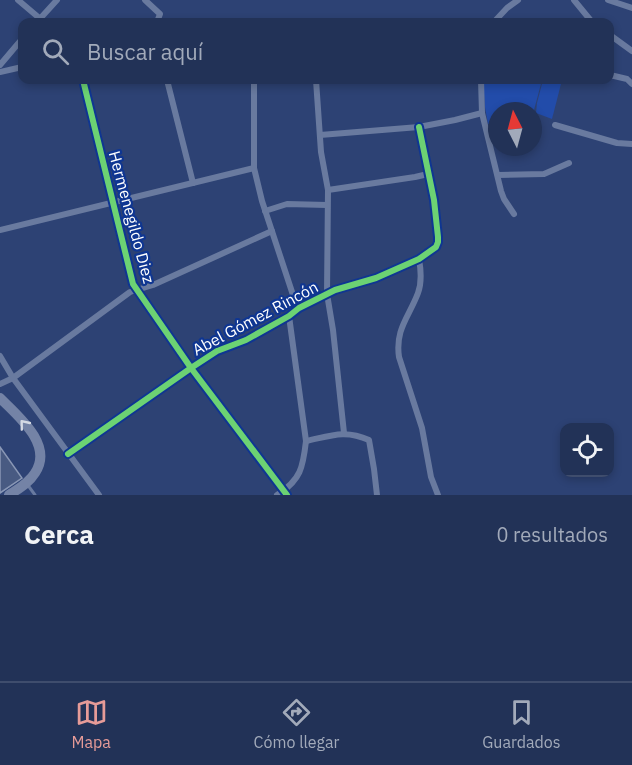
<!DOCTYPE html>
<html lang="es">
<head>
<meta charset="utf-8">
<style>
	body { margin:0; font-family:"IBM Plex Sans",sans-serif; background:#2e3e61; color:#f1f3f6 }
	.controls { position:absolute; right:18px; bottom:18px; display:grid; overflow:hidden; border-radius:12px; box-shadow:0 3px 9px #0003 }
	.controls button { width:54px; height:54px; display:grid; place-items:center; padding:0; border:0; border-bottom:2px solid #3f4d6d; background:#223257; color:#f1f3f6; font:30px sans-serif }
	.compass { position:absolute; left:488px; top:102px; width:54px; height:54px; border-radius:50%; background:#223257; box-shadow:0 3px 9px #0003; rotate:354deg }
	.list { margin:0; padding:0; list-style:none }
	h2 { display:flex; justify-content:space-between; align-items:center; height:78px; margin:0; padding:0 24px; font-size:26px }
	h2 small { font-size:20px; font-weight:400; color:#a2aaba }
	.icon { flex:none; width:33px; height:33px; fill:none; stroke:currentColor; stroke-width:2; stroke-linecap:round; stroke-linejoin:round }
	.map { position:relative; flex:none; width:632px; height:495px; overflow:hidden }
	.search { position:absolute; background:#223257; box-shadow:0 3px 9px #0003; left:18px; right:18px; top:18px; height:66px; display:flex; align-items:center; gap:15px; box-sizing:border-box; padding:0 21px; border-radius:12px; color:#a2aaba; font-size:22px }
	.sheet { height:186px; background:#223257 }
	nav { display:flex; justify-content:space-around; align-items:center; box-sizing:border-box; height:84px; border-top:2px solid #3f4d6d; background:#223257; font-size:16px; color:#a2aaba }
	nav a { display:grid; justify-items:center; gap:3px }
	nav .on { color:#e69b98 }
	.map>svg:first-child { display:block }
</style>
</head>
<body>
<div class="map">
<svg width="632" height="495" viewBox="0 0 632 495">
	<rect width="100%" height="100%" fill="#2d4274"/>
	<g fill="#224caa">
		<path d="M 483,80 L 542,80 L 534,110 L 536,128 L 533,127 L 533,111 L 497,111 L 497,125 L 488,124 L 485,107 Z"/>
		<path d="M 543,80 L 562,80 L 552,119 L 536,113 L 537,103 Z"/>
	</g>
	<path fill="#485a82" stroke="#8997b5" stroke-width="1.5" d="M 0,447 L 22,478 L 0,493 Z"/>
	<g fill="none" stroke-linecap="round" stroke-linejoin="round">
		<path stroke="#697a9f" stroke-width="3" d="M 27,484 L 35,495"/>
		<g stroke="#697a9f" stroke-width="6">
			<path d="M 18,0 L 44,22"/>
			<path d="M 145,0 L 160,14 L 157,22"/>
			<path d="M 574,0 L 592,22"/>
			<path d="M 608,0 L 632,8"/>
			<path d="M 37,22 L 57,0"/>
			<path d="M 494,22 L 507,8 L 518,0"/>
			<path d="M 610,35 L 632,51"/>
			<path d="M 0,65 L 22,39"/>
			<path d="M 0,72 L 22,67"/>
			<path d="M 610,75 L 627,79 L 632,84"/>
			<path d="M 83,80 L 133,284 L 191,368 L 287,495"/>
			<path d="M 167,80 L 193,183"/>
			<path d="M 254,80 L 254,168 L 262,201 L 294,298 L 299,308"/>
			<path d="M 316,80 L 321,152 L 328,190 L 327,294 L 333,330 L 344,433"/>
			<path d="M 481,80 L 482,113 L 501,191 L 504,199 L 514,214"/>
			<path d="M 555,125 L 617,143 L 632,144"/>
			<path d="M 320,135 L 419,127 L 455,120 L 482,113"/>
			<path d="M 498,175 L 544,174 L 569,163"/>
			<path d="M 328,190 L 415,177 L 428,174"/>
			<path d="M 265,211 L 287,204 L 327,205"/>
			<path d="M 0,230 L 254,168"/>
			<path d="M 419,259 C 421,270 422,282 418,293 C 409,317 395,329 399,357 L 422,428 L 431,477 L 438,495"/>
			<path d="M 0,356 L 13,378 L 99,495"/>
			<path d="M 0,384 L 13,378 L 130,292 L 153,285 L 272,231"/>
			<path d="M 306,441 C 330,436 345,429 369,440 L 374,469 L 377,495"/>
			<path d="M 68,454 L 191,368 L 217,351 L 246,340 L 289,316 L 299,308 L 335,290 L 376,278 L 419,259 L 436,247 L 438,242 L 438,237 L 434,200 L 419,127"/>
			<path d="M 277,495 C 301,480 303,467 306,441 L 289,316"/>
		</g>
		<path stroke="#7483a6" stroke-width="10" d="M 0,398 C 18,416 54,445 35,473 C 29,483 18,489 9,495"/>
		<defs>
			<g id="cycleway">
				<path d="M 83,80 L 133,284 L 191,368 L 287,495"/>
				<path d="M 68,454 L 191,368 L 217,351 L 246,340 L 289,316 L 299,308 L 335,290 L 376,278 L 419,259 L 436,247 L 438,242 L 438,237 L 434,200 L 419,127"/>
			</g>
		</defs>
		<use href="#cycleway" stroke="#0f3692" stroke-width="10"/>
		<use href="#cycleway" stroke="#6cd273" stroke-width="6"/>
	</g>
	<defs><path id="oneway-chevron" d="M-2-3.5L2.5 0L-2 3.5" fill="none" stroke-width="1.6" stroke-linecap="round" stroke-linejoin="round" transform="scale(1.5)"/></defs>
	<use stroke="#d5dae4" href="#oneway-chevron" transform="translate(24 424) rotate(-129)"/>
	<g text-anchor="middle" stroke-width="4.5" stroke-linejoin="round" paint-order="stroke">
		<g font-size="16" fill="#fff" stroke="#0f3692">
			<text transform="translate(132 217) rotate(75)" y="6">Hermenegildo Diez</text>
			<text transform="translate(255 318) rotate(-28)" y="6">Abel Gómez Rincón</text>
		</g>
	</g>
</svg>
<div class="controls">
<button><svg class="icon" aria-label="locate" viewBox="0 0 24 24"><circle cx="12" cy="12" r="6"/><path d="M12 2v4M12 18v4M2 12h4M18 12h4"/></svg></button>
</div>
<svg class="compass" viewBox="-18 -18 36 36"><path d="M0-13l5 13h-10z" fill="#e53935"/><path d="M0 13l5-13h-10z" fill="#a2aaba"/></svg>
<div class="search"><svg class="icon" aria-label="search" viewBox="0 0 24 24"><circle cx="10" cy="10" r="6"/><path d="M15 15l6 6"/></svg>Buscar aquí</div>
</div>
<section class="sheet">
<h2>Cerca<small>0 resultados</small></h2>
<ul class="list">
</ul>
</section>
<nav>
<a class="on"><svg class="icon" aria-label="map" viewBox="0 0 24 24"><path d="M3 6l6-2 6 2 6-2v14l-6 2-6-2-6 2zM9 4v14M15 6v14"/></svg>Mapa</a>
<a><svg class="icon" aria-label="directions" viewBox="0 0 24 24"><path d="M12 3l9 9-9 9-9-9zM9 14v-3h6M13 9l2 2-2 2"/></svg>Cómo llegar</a>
<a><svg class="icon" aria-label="saved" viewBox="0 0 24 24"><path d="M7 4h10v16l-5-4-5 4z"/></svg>Guardados</a>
</nav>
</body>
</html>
